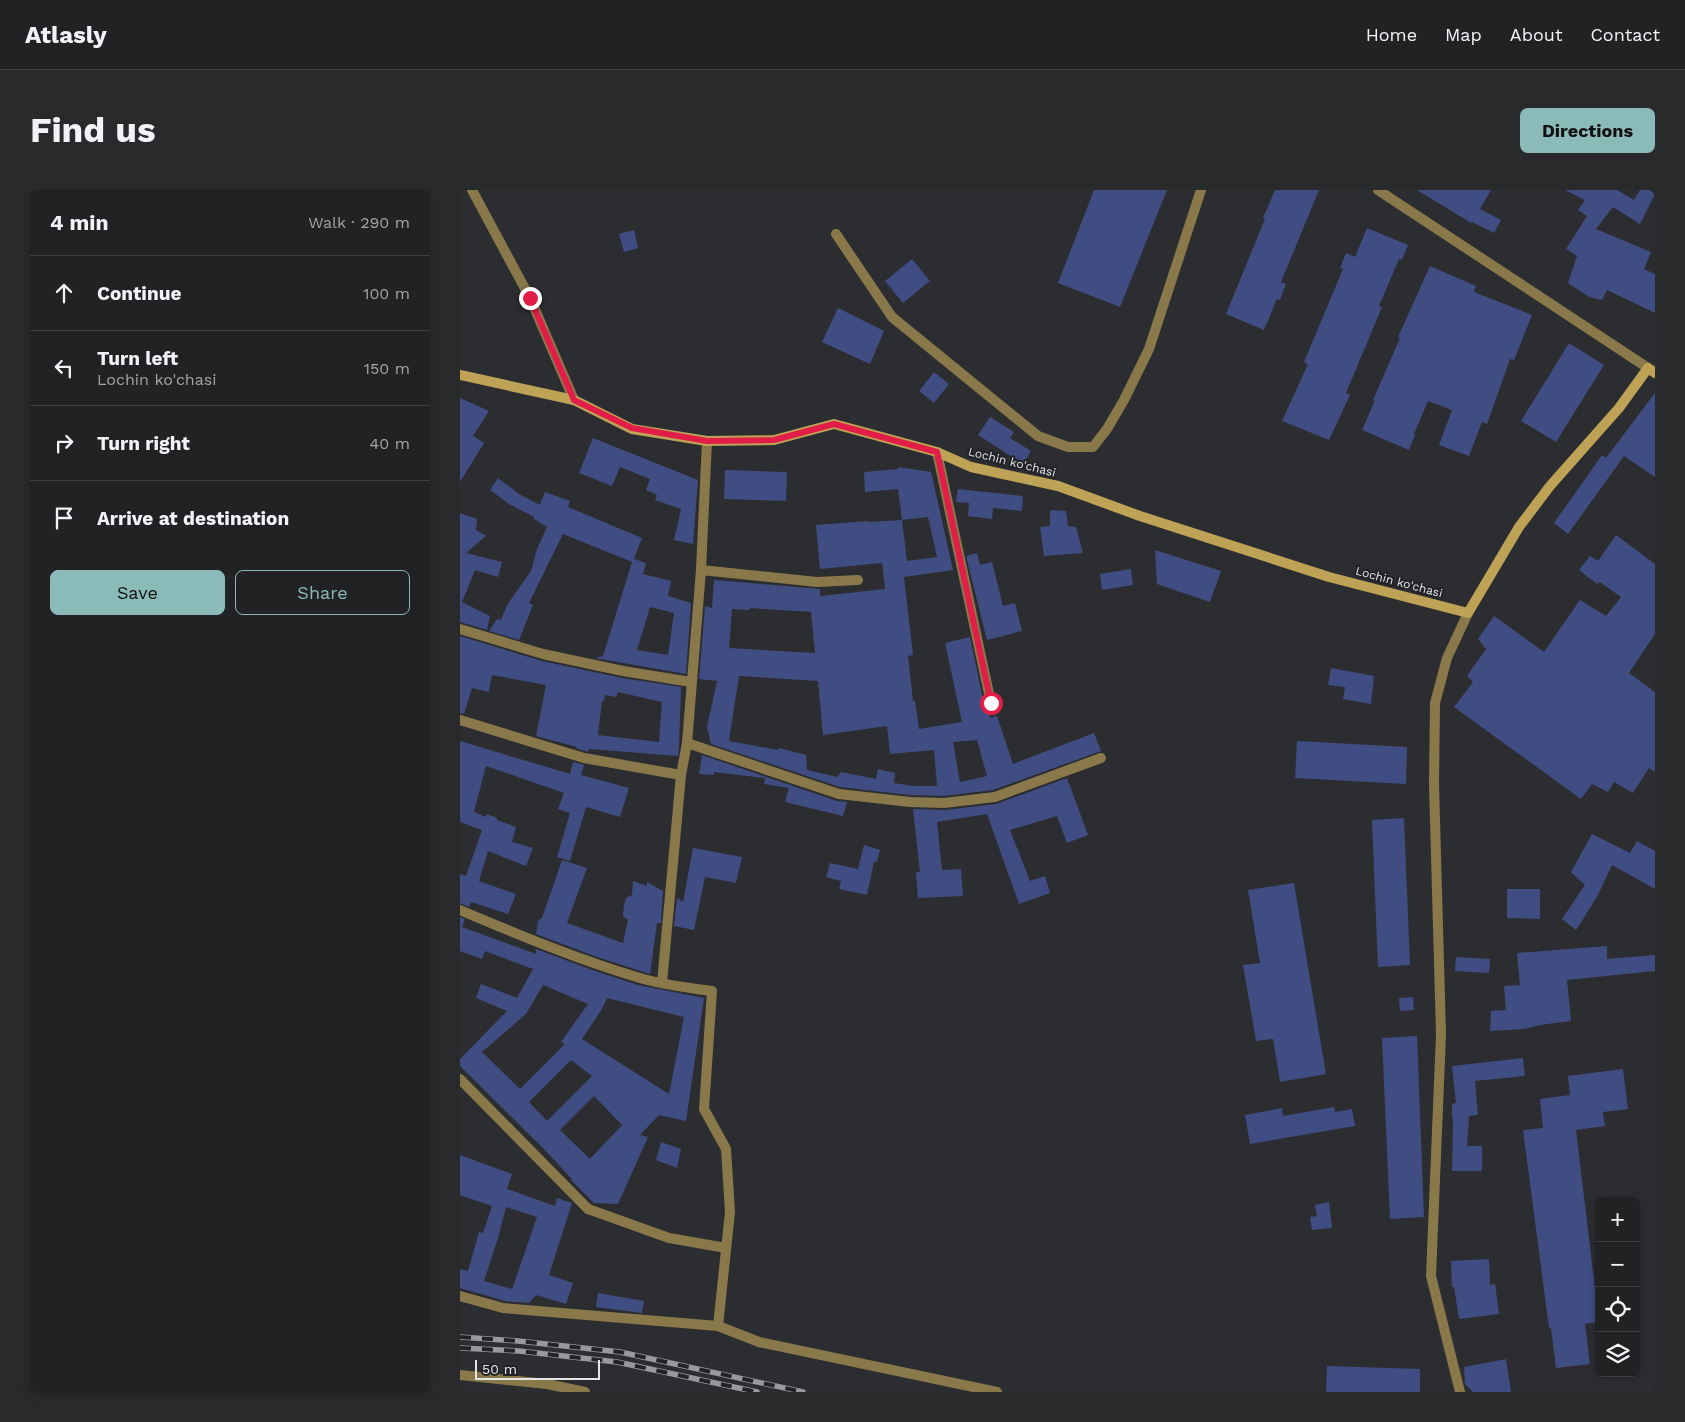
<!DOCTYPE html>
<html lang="en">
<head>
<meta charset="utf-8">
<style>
	body { margin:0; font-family:"Work Sans",sans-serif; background:#292a2c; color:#f1f3f6 }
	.controls { position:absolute; right:15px; bottom:15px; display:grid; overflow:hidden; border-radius:8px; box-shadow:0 2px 8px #0003 }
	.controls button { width:45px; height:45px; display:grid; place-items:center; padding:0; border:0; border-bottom:1px solid #3e3f41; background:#212224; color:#f1f3f6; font:25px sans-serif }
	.scale { position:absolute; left:15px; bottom:12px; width:125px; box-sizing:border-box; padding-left:5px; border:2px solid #e5e6e8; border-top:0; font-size:14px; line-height:18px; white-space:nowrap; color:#e5e6e8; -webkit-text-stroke:4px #222326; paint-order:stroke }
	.stop { position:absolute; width:15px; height:15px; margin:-11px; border:4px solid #e11d48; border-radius:50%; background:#fff }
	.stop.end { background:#e11d48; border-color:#fff; box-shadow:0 1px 5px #0008 }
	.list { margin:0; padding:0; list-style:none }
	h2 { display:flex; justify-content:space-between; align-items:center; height:65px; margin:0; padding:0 20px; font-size:21px }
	h2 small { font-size:16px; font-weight:400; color:#a2a4a6 }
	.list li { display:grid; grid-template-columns:32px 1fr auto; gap:15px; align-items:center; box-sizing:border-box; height:75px; padding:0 20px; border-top:1px solid #3e3f41 }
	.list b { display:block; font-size:19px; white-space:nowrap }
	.list p { margin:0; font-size:16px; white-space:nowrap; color:#a2a4a6 }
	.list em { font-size:16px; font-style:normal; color:#a2a4a6 }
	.actions { display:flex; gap:10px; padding:15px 20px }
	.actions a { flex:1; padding:11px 0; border:1px solid #8bbbb9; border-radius:8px; text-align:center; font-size:18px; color:#8bbbb9 }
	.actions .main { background:#8bbbb9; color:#111 }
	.icon { flex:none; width:28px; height:28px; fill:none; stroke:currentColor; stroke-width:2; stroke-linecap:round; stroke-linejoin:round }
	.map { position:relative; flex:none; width:1195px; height:1202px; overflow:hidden; border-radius:8px }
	header { display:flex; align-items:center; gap:30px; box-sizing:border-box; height:70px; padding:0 25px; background:#212224; border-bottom:1px solid #3e3f41 }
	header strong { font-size:24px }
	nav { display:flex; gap:28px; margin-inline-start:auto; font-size:18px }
	.intro { display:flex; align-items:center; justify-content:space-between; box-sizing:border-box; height:120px; padding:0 30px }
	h1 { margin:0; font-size:35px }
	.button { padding:12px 22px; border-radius:8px; background:#8bbbb9; color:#111; font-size:18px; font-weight:700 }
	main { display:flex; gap:30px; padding:0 30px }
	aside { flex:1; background:#212224; border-radius:8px; box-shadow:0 2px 8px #0003 }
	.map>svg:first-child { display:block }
</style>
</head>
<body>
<header>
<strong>Atlasly</strong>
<nav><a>Home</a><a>Map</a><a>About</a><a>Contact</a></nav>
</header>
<div class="intro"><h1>Find us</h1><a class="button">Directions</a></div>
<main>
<aside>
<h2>4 min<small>Walk · 290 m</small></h2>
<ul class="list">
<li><svg class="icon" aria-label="ahead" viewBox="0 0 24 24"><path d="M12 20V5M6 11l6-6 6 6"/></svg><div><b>Continue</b></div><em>100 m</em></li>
<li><svg class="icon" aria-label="left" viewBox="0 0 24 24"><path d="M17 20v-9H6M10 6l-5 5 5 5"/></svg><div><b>Turn left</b><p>Lochin ko'chasi</p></div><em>150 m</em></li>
<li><svg class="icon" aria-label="right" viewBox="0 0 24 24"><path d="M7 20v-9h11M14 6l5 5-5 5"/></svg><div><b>Turn right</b></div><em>40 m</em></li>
<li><svg class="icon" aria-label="arrive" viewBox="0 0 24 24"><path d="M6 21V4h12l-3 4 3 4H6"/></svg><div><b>Arrive at destination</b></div></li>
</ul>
<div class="actions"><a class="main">Save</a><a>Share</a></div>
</aside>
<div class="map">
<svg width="1195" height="1202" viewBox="0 0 1195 1202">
	<rect width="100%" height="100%" fill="#2c2d30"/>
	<g fill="#404d83" fill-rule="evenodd">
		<path d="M 634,0 L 707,0 L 660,117 L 598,93 Z"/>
		<path d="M 815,0 L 859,0 L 821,92 L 826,94 L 820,110 L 817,109 L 804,140 L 766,124 L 805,29 L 803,28 Z"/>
		<path d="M 957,0 L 1031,0 L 1020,19 L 1041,30 L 1034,43 L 1012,32 L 1011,33 Z"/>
		<path d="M 1105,0 L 1157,0 L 1174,10 L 1180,0 L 1195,0 L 1195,4 L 1180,34 L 1153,17 L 1136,39 L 1191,62 L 1184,79 L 1195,84 L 1195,123 L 1147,100 L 1142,110 L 1129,107 L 1108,93 L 1117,66 L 1106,59 L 1127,26 L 1118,20 L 1125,10 Z"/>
		<path d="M 907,38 L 948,55 L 942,70 L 939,69 L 919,116 L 922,117 L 886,203 L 890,205 L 869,250 L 822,231 L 848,174 L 844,172 L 883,79 L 880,78 L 886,63 L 895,67 Z"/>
		<path d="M 174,40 L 178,58 L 164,62 L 159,44 Z"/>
		<path d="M 452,69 L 470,91 L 443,113 L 425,91 Z"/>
		<path d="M 970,76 L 1016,96 L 1014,102 L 1072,125 L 1054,170 L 1050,169 L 1027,234 L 1022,232 L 1009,266 L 979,255 L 992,220 L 968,211 L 954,244 L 955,245 L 949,260 L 902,240 L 915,210 L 913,210 L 940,148 L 938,147 Z"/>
		<path d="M 378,118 L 424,141 L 410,174 L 362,152 Z"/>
		<path d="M 1109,153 L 1144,175 L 1096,252 L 1061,231 Z"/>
		<path d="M 474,182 L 489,194 L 474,213 L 459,201 Z"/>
		<path d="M 1195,203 L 1195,287 L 1164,266 L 1108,344 L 1094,333 L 1142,265 L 1146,268 Z"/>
		<path d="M 0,208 L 29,221 L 13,246 L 24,253 L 0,292 Z"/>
		<path d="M 530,227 L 554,242 L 550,248 L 571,261 L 563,274 L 518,245 Z"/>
		<path d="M 133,248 L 238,290 L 233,354 L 214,350 L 221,319 L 195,310 L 197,305 L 186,300 L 190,289 L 160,277 L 152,296 L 119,283 Z"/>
		<path d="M 438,277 L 471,282 L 493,380 L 444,387 L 453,465 L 448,466 L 453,511 L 455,511 L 459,539 L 502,532 L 485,453 L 510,447 L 524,514 L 528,519 L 530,528 L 537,526 L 553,574 L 634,543 L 641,561 L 533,600 L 484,606 L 450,605 L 380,597 L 251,554 L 247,537 L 257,491 L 239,489 L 245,416 L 252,418 L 254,390 L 360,399 L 360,406 L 425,399 L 422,373 L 360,379 L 356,335 L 408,331 L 408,332 L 442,330 L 438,299 L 405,302 L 404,282 L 438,279 ZM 468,327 L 477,367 L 447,371 L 442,330 ZM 290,418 L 351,422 L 355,463 L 269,458 L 272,419 L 290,420 ZM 279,486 L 358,491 L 363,545 L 427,536 L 430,564 L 474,560 L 477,596 L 453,596 L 434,593 L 435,583 L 418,579 L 416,589 L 381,582 L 377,587 L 347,580 L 346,565 L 319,558 L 318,560 L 269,551 ZM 517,550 L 527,586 L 500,592 L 493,552 Z"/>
		<path d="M 265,280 L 327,282 L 326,311 L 264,309 Z"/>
		<path d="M 38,288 L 59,304 L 80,315 L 85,302 L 110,311 L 108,317 L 182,348 L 174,369 L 186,373 L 183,384 L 211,391 L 208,406 L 231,413 L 226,484 L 135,468 L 143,466 L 172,372 L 103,344 L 69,413 L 73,415 L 59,450 L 29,441 L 37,429 L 41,430 L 47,415 L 71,381 L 77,359 L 87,337 L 74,329 L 74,327 L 49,314 L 30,300 ZM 190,417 L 214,423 L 208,465 L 177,460 Z"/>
		<path d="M 498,299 L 563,306 L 562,321 L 533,318 L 532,329 L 508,326 L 509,313 L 496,312 Z"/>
		<path d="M 590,320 L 606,321 L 608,336 L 616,337 L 623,363 L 584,366 L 580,337 L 590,336 Z"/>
		<path d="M 0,323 L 17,329 L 16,340 L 26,346 L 6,363 L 42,372 L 38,387 L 15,380 L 2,412 L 30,426 L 27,440 L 0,432 Z"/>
		<path d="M 1156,345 L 1195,374 L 1195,444 L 1169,483 L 1195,502 L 1195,582 L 1189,578 L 1173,603 L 1154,592 L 1148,602 L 1132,594 L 1121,609 L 994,517 L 1013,492 L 1007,486 L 1026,459 L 1018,449 L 1034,426 L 1084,462 L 1120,410 L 1146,426 L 1161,407 L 1140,392 L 1137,394 L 1119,380 L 1130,366 L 1138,371 Z"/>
		<path d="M 695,360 L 761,381 L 750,412 L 697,394 Z"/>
		<path d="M 517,363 L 520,375 L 532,372 L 543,416 L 555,413 L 562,441 L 527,450 L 506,366 Z"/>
		<path d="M 671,379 L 673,395 L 642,400 L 640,384 Z"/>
		<path d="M 0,446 L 82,471 L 162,488 L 221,497 L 219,557 L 218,566 L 129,559 L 128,562 L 116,558 L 117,557 L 76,546 L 86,495 L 32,485 L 29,502 L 12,498 L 4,524 L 0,523 ZM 158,502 L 202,512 L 199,552 L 138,545 L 142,511 L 144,511 L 145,505 L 156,507 Z"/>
		<path d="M 871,478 L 914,486 L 911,514 L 883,509 L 885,497 L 868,495 Z"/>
		<path d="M 0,551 L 110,584 L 113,572 L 124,575 L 121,585 L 169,598 L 160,627 L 126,617 L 110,671 L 97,667 L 110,623 L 98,619 L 104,603 L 26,576 L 14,622 L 26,627 L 27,624 L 37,628 L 37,630 L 56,637 L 52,652 L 73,658 L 66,676 L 28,661 L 19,691 L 56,704 L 48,724 L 11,712 L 9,717 L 0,713 L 0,684 L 6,686 L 22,640 L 0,632 Z"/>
		<path d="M 837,551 L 947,557 L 946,594 L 835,588 Z"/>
		<path d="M 242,565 L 377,611 L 387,612 L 383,626 L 325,612 L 329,598 L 304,594 L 305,588 L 254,582 L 254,585 L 239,584 Z"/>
		<path d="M 607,588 L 628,645 L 607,653 L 597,626 L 550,640 L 570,691 L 585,686 L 590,703 L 559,714 L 527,624 L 477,632 L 482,680 L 501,679 L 503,706 L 458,708 L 456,682 L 460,682 L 453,619 L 485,620 L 536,614 Z"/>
		<path d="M 944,628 L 950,775 L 918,777 L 912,630 Z"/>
		<path d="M 1132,644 L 1170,663 L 1177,651 L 1195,661 L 1195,699 L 1152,675 L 1137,707 L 1116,740 L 1102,729 L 1125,695 L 1111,682 Z"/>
		<path d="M 404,655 L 420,660 L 417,672 L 414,672 L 407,705 L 379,699 L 381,691 L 366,687 L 370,673 L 398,679 Z"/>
		<path d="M 233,658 L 282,667 L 276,693 L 245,687 L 234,740 L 214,736 L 217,708 L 223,712 Z"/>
		<path d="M 102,670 L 127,678 L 107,733 L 163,753 L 168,730 L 163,726 L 164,715 L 166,708 L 172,705 L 173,691 L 187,696 L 187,692 L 203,701 L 201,733 L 197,733 L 190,784 L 137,767 L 76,744 L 78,731 L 82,728 Z"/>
		<path d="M 834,693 L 866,884 L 820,892 L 813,849 L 796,851 L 783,775 L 800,773 L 788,700 Z"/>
		<path d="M 1047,699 L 1080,699 L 1080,729 L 1047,728 Z"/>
		<path d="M 0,727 L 5,729 L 2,737 L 76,764 L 76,759 L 132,780 L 178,795 L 244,808 L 226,931 L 199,925 L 180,945 L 188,947 L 158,1014 L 134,1013 L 111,990 L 112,989 L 83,958 L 0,876 L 0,869 L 47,821 L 16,808 L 21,794 L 57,808 L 73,779 L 25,761 L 22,769 L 0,761 ZM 83,795 L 128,814 L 101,852 L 105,854 L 60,899 L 22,862 L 66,824 ZM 147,808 L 224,827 L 209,904 L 122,849 L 142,819 ZM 111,870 L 132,886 L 87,931 L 69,912 ZM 134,906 L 162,935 L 130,969 L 100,940 Z"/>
		<path d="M 1147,756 L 1147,769 L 1195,765 L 1195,781 L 1107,790 L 1111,831 L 1080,835 L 1064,839 L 1030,841 L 1031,821 L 1046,820 L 1044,796 L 1060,795 L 1057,763 Z"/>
		<path d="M 996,767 L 1030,769 L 1029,783 L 995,781 Z"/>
		<path d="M 953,807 L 954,820 L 940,821 L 939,808 Z"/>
		<path d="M 957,846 L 964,1027 L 930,1029 L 922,848 Z"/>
		<path d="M 1063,868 L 1065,886 L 1015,891 L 1018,925 L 1009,926 L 1007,956 L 1022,956 L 1022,981 L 992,981 L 993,928 L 992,928 L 992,914 L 996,913 L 992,876 Z"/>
		<path d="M 1163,879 L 1168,919 L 1143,922 L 1145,936 L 1116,940 L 1139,1132 L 1125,1134 L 1130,1174 L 1096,1178 L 1091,1138 L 1089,1138 L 1063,940 L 1083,938 L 1080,909 L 1110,905 L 1108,886 Z"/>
		<path d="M 874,917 L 875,922 L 892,919 L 895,936 L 790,954 L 785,925 L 822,918 L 823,926 Z"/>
		<path d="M 201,952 L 221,959 L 217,978 L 196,970 Z"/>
		<path d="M 0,965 L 52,984 L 47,999 L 95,1016 L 97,1008 L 112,1013 L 89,1085 L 113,1093 L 106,1114 L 76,1105 L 69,1113 L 45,1111 L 0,1098 L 0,1079 L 8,1081 L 19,1042 L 23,1043 L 32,1016 L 0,1005 ZM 46,1017 L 77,1027 L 52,1099 L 24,1091 L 38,1048 Z"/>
		<path d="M 869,1012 L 872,1038 L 852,1040 L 850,1027 L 857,1026 L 855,1015 Z"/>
		<path d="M 1029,1069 L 1030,1095 L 1035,1094 L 1039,1124 L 999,1129 L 994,1097 L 992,1097 L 991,1071 Z"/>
		<path d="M 138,1103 L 184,1111 L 182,1123 L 136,1117 Z"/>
		<path d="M 1046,1169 L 1051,1202 L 1013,1202 L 1005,1194 L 1004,1177 Z"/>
		<path d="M 867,1176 L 960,1179 L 960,1202 L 866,1202 Z"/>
	</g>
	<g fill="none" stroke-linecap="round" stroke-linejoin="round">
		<g stroke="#89794a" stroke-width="10">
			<path d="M 12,0 L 70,108 L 114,210"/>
			<path d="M 918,0 L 1188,178"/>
			<path d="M 376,44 L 432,127 L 578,246 L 608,257 L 633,257 L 647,239 L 664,210 L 689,159 L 741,0"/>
			<path d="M 477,262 L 531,513"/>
			<path d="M 241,380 L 357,392 L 398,390"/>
			<path d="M 0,439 L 83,464 L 163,481 L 231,492"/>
			<path d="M 0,530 L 124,568 L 221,585"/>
			<path d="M 227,553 L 379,604 L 450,612 L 484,613 L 535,607 L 641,568"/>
			<path d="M 0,720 C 59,745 119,770 180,788 C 204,795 228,798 252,801 L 244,919 L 266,959 L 270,1022 L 258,1136"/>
			<path d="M 202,793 L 221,585 L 227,553 L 241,380 L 247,251"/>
			<path d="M 0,889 L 128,1019 L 209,1048 L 266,1058"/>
			<path d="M 0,1106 L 43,1118 L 258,1136 L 299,1152 L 537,1202"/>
			<path d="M 0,1185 L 87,1194 L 125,1202"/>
			<path d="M 1000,1202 L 971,1086 L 981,844 L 974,594 L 975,513 L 987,468 L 1008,423"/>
		</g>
		<path stroke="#bea356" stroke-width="10" d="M 0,185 L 114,210 L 172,239 L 247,251 L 314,250 L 374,234 L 477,262 L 511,277 L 598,296 L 680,326 L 869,387 L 1008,423 L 1059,337 L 1090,296 L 1159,218 L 1188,178 L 1195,183"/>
		<defs>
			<g id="rail">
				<path d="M 0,1147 L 58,1151 L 160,1162 L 343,1202"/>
				<path d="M 0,1158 L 59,1161 L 157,1172 L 297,1202"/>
			</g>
		</defs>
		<use href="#rail" stroke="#98999b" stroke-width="5.5"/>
		<use href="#rail" stroke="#222326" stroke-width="4" stroke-dasharray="11" stroke-linecap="butt"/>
	</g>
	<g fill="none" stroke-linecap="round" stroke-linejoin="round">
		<path stroke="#e11d48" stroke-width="6" d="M 70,108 L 114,210 L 172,238 L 247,251 L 314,250 L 374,234 L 477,262 L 531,513"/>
	</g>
	<g text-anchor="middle" stroke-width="4" stroke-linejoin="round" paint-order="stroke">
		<g font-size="12" fill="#e5e6e8" stroke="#222326">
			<text transform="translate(552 272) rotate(14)" y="4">Lochin ko'chasi</text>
			<text transform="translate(939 392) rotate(15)" y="4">Lochin ko'chasi</text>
		</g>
	</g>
</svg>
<div class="controls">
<button>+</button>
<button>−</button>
<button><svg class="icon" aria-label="locate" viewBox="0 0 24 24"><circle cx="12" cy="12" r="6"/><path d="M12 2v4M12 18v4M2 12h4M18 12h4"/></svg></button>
<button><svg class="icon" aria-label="layers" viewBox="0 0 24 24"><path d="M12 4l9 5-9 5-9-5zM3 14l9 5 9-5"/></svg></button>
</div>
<div class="scale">50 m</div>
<div class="stop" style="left:531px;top:513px"></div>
<div class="stop end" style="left:70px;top:108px"></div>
</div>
</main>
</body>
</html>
